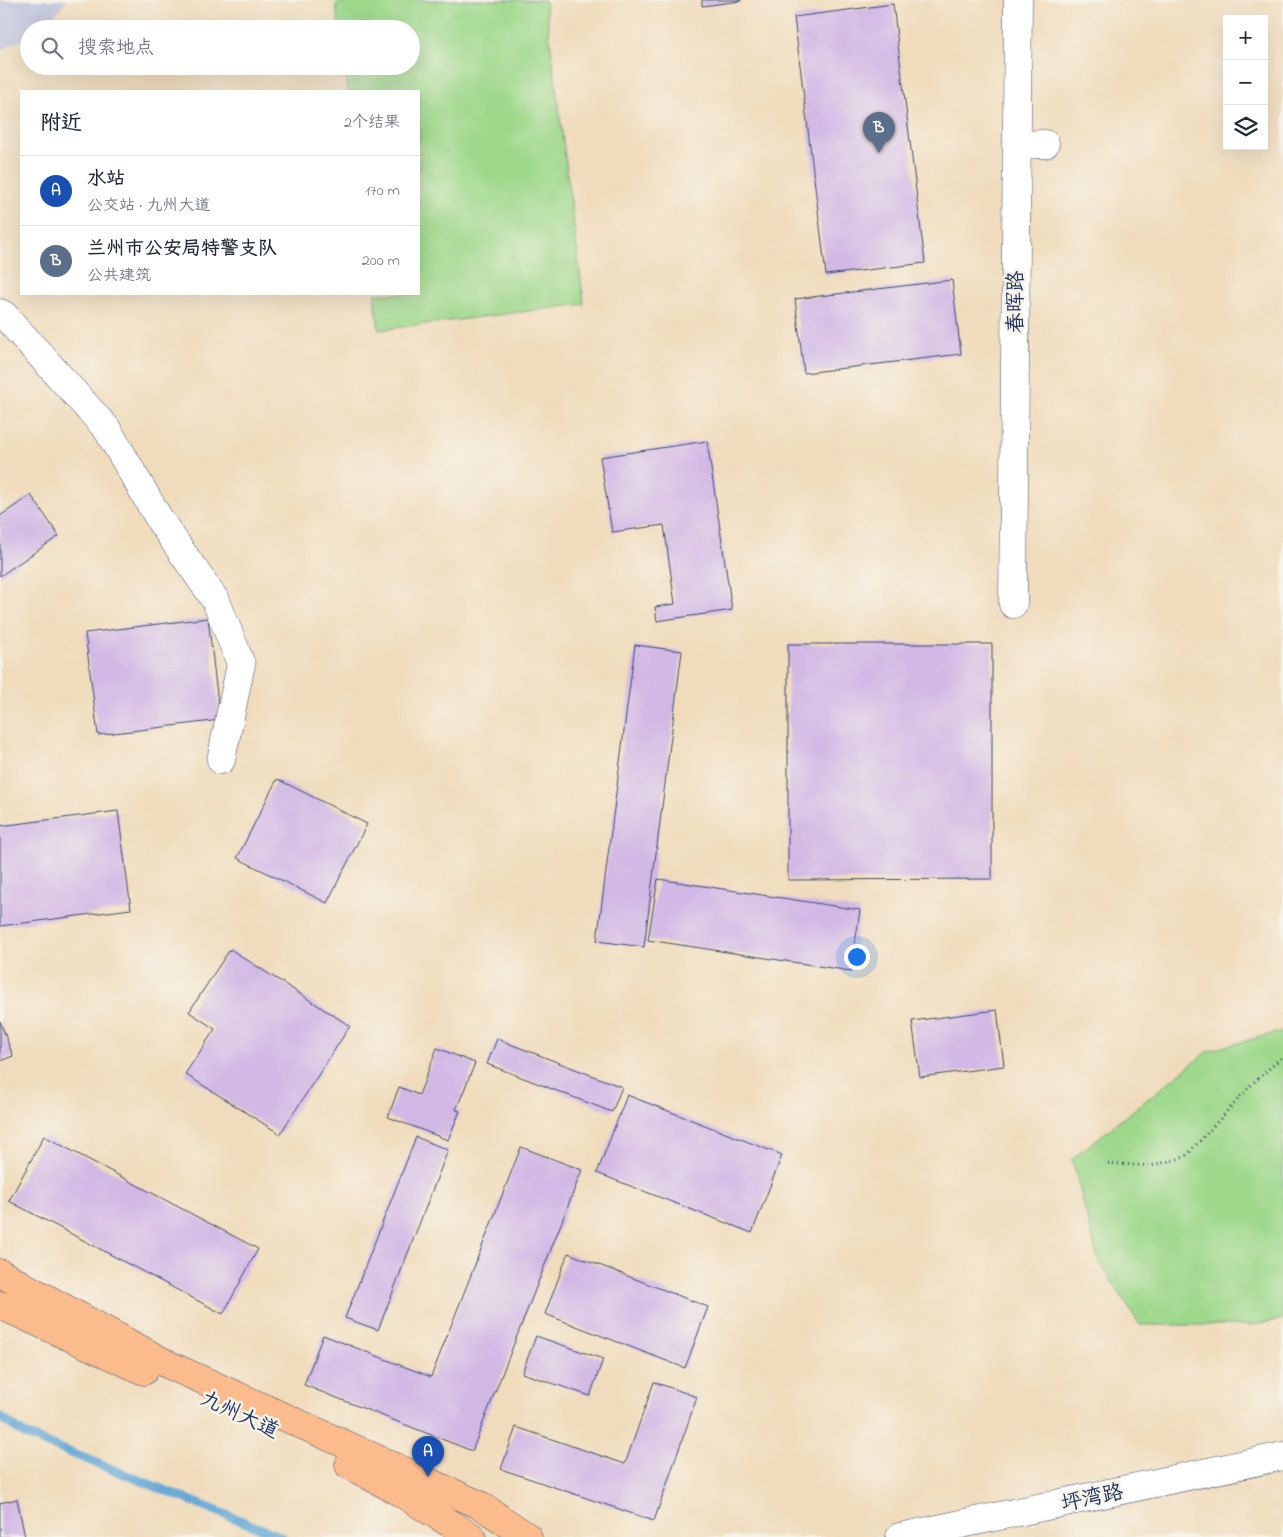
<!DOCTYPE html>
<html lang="zh">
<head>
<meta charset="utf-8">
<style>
	body { margin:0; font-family:"Indie Flower","LXGW WenKai TC",sans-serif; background:#f2f2f3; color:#1f2937 }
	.controls { position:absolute; right:15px; top:15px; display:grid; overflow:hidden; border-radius:0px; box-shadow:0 5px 20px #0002 }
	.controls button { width:45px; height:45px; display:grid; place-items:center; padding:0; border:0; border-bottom:1px solid #e0e1e3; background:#fff; color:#1f2937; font:25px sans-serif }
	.you { position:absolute; left:856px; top:956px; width:18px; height:18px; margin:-12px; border:4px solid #fff; border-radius:50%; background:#1a73e8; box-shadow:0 0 0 8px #1a73e833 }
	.badge { display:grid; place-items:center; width:32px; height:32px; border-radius:50%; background:#d93025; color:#fff; font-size:16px; font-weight:700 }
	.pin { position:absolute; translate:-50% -41px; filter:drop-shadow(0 1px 2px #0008) }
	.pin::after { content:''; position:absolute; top:26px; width:18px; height:15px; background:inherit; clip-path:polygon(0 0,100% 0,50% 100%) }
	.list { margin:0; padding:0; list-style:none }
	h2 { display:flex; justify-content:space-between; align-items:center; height:65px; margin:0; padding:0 20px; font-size:21px }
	h2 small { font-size:16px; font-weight:400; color:#747a83 }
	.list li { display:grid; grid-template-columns:32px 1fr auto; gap:15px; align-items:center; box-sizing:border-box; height:70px; padding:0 20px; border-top:1px solid #e0e1e3 }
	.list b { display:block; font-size:19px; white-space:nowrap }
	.list p { margin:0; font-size:16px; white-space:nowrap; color:#747a83 }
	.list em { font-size:16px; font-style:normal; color:#747a83 }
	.icon { flex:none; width:28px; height:28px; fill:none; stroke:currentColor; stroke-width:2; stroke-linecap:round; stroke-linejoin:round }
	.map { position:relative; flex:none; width:1283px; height:1537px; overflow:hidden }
	.search { position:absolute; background:#fff; box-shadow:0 5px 20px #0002; left:20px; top:20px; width:400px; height:55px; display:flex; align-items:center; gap:12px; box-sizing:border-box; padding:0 18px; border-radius:28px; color:#747a83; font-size:19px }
	.panel { position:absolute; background:#fff; box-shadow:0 5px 20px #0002; left:20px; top:90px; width:400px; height:205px; border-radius:0px }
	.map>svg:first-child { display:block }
</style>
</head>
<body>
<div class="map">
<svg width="1283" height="1537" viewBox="0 0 1283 1537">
	<rect width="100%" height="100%" fill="#f7f3e8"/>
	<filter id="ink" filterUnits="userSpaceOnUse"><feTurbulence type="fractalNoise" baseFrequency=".02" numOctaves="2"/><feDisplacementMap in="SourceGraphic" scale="10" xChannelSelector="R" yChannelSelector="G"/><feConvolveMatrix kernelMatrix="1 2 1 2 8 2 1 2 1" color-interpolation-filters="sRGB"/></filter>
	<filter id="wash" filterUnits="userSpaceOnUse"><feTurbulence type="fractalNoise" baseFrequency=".0096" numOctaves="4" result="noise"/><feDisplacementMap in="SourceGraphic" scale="20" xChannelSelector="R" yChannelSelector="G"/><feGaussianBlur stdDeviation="1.12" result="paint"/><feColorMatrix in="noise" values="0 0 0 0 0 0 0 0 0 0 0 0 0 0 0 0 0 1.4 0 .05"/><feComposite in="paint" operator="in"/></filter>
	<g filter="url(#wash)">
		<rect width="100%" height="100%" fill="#f0dcbc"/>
		<path fill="#bfc2dd" d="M 0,0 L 67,0 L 43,29 L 29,29 L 29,37 L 0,50 Z"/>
		<g fill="#9ed88b" stroke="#5c8474">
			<path d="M 366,0 L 545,0 L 584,304 L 379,330 L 374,294 L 419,294 L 419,91 L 348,91 L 344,66 L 411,66 L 411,29 L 339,29 L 336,4 Z"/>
			<path d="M 1283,1031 L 1283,1319 L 1254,1325 L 1140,1325 L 1098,1260 L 1072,1159 L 1208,1051 Z"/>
		</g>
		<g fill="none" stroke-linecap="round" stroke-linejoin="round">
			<path stroke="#61a5d6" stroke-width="9" d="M 0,1417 L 26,1435 L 282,1537"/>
		</g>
		<g id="blocks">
			<g fill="#d1b8e5">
				<path d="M 702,0 L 741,0 L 741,1 L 702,6 Z"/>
				<path d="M 893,4 L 925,263 L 826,275 L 794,17 Z"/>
				<path d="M 952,280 L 961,354 L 804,373 L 795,299 Z"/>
				<path d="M 707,441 L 732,610 L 657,621 L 655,607 L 675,604 L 664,525 L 612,532 L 600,457 Z"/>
				<path d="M 31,495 L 59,536 L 0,576 L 0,516 Z"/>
				<path d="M 208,618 L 220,720 L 98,735 L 85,633 Z"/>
				<path d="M 788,644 L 992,644 L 992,879 L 788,880 Z"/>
				<path d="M 635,645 L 682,651 L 644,947 L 597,941 Z"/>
				<path d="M 277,779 L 367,824 L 327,903 L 237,858 Z"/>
				<path d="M 118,811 L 131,909 L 0,926 L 0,826 Z"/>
				<path d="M 658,879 L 860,910 L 851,971 L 648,940 Z"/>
				<path d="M 230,949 L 350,1026 L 280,1134 L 185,1074 L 215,1029 L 189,1012 Z"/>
				<path d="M 997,1010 L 1004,1066 L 920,1077 L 912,1021 Z"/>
				<path d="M 0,1021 L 13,1056 L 0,1061 Z"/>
				<path d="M 497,1039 L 622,1087 L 612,1112 L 487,1064 Z"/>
				<path d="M 437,1048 L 475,1063 L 456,1110 L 460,1111 L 448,1140 L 388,1117 L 399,1087 L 419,1095 Z"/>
				<path d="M 627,1095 L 782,1155 L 752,1233 L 597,1173 Z"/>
				<path d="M 44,1136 L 258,1249 L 223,1314 L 9,1201 Z"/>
				<path d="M 416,1137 L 448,1150 L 378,1330 L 345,1318 Z"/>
				<path d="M 521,1147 L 582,1170 L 472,1451 L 304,1385 L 323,1335 L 431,1377 Z"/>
				<path d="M 568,1253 L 708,1307 L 685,1368 L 545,1314 Z"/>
				<path d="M 536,1336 L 603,1359 L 590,1396 L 522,1373 Z"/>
				<path d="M 654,1382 L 697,1397 L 654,1521 L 501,1469 L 516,1427 L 625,1464 Z"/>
				<path d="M 17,1499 L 25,1537 L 0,1537 L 0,1503 Z"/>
			</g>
		</g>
	</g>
	<g filter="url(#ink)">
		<use href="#blocks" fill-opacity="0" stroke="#3b496c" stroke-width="1"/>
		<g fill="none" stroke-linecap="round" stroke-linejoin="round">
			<defs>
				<g id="minor">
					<path d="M 1016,145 L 1045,144"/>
					<path d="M 0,313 L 4,315 L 107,429 L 161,522 L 216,601 L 241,664 L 221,760"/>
					<path d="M 1013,604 L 1018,0"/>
					<path d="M 900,1537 L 1283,1456"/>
				</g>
				<g id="major">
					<path d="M 0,1273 L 169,1365 L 480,1505 L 528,1537"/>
					<path d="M 0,1305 L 144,1371"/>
					<path d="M 349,1465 L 401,1493 L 472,1537"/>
				</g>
			</defs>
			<use href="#minor" stroke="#3b496c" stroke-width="29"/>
			<use href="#major" stroke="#3b496c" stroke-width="29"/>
			<path stroke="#3b496c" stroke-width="3" stroke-dasharray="1 4" stroke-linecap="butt" d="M 1103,1163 L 1151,1166 L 1185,1157 L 1253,1083 L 1283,1056"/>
			<use href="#minor" stroke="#fff" stroke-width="28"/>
			<use href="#major" stroke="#fbbb8c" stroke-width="28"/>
		</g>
	</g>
	<g text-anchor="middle" stroke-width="5" stroke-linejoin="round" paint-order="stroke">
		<g font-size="21" fill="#1b2f5e" stroke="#f7f3e8">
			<text transform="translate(1015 302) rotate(-90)" y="7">春晖路</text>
			<text transform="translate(240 1414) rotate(25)" y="7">九州大道</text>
			<text transform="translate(1092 1497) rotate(-12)" y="7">坪湾路</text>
		</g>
	</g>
</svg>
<div class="controls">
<button>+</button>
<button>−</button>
<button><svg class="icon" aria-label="layers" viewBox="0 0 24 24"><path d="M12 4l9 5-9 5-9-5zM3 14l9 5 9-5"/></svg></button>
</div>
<div class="you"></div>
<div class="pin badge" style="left:428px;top:1477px;background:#1a4fb4">A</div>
<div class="pin badge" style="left:879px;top:153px;background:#5c6f8a">B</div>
<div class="search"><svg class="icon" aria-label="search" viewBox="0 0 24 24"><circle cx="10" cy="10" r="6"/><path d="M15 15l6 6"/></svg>搜索地点</div>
<section class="panel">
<h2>附近<small>2个结果</small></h2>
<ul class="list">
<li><span class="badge" style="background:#1a4fb4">A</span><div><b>水站</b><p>公交站 · 九州大道</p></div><em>170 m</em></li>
<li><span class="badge" style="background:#5c6f8a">B</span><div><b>兰州市公安局特警支队</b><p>公共建筑</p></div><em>200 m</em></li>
</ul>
</section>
</div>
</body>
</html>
